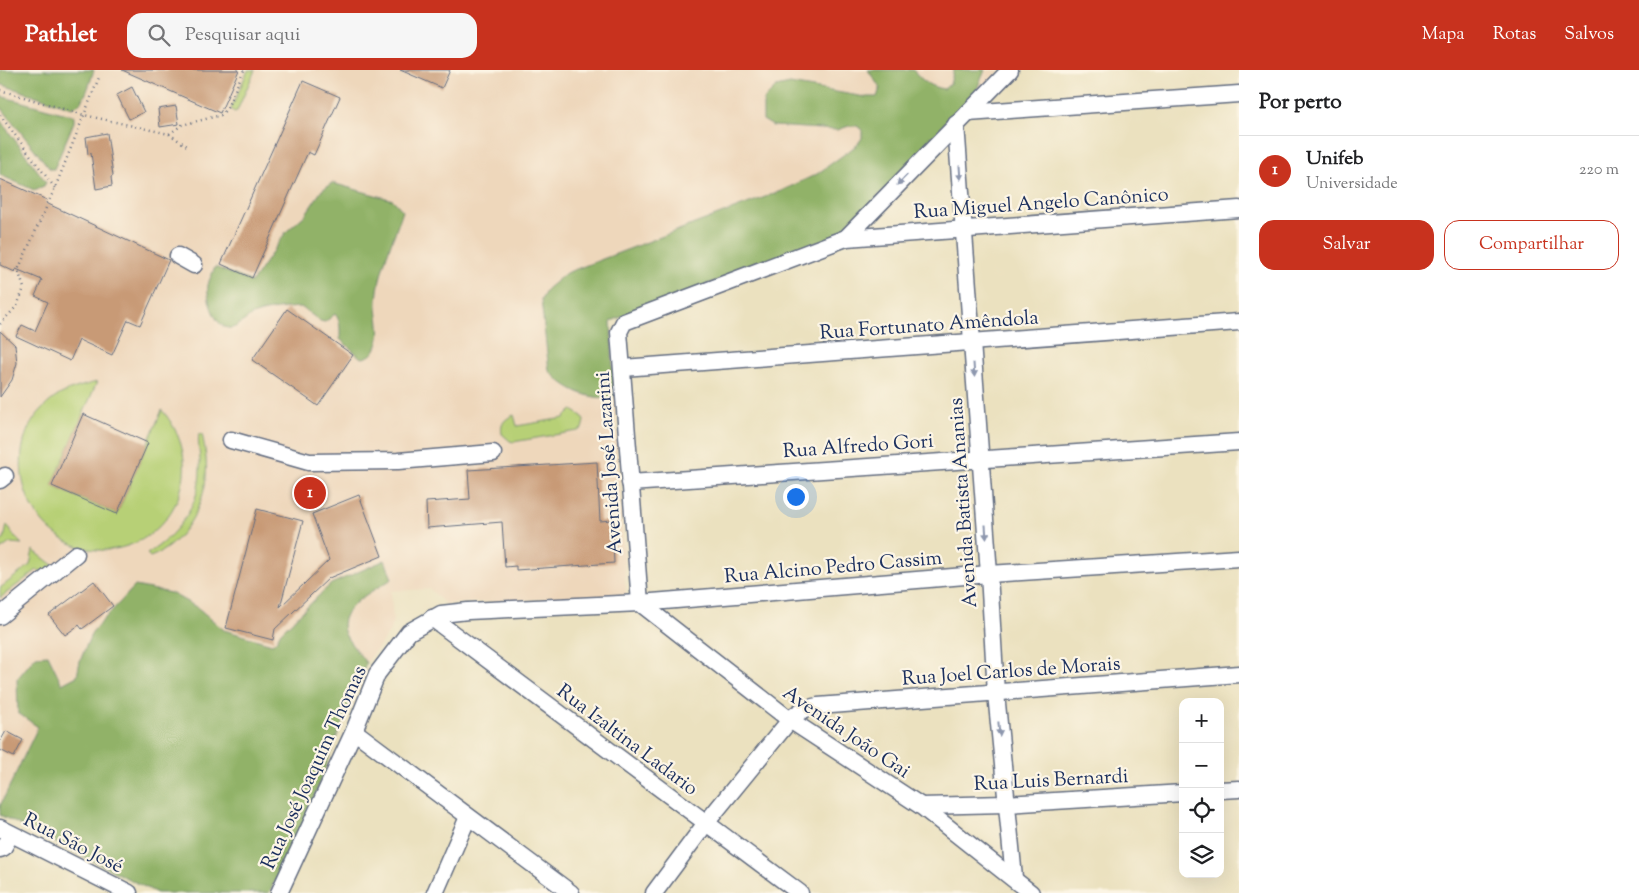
<!DOCTYPE html>
<html lang="pt">
<head>
<meta charset="utf-8">
<style>
	body { margin:0; font-family:"Sorts Mill Goudy",serif; background:#f6f6f6; color:#202124 }
	.controls { position:absolute; right:15px; bottom:15px; display:grid; overflow:hidden; border-radius:10px; box-shadow:0 5px 20px #0002 }
	.controls button { width:45px; height:45px; display:grid; place-items:center; padding:0; border:0; border-bottom:1px solid #e0e0e0; background:#fff; color:#202124; font:25px sans-serif }
	.you { position:absolute; left:795px; top:426px; width:18px; height:18px; margin:-12px; border:4px solid #fff; border-radius:50%; background:#1a73e8; box-shadow:0 0 0 8px #1a73e833 }
	.badge { display:grid; place-items:center; width:32px; height:32px; border-radius:50%; background:#c8321e; color:#fff; font-size:16px; font-weight:700 }
	.pin { position:absolute; translate:-50% -50%; border:2px solid #fff; box-shadow:0 1px 5px #0006 }
	.list { margin:0; padding:0; list-style:none }
	h2 { display:flex; justify-content:space-between; align-items:center; height:65px; margin:0; padding:0 20px; font-size:21px }
	h2 small { font-size:16px; font-weight:400; color:#757577 }
	.list li { display:grid; grid-template-columns:32px 1fr auto; gap:15px; align-items:center; box-sizing:border-box; height:70px; padding:0 20px; border-top:1px solid #e0e0e0 }
	.list b { display:block; font-size:19px; white-space:nowrap }
	.list p { margin:0; font-size:16px; white-space:nowrap; color:#757577 }
	.list em { font-size:16px; font-style:normal; color:#757577 }
	.actions { display:flex; gap:10px; padding:15px 20px }
	.actions a { flex:1; padding:11px 0; border:1px solid #c8321e; border-radius:15px; text-align:center; font-size:18px; color:#c8321e }
	.actions .main { background:#c8321e; color:#fff }
	.icon { flex:none; width:28px; height:28px; fill:none; stroke:currentColor; stroke-width:2; stroke-linecap:round; stroke-linejoin:round }
	.map { position:relative; flex:none; width:1239px; height:823px; overflow:hidden }
	header { display:flex; align-items:center; gap:30px; box-sizing:border-box; height:70px; padding:0 25px; background:#c8321e; color:#fff }
	header strong { font-size:24px }
	nav { display:flex; gap:28px; margin-inline-start:auto; font-size:18px }
	.search { width:350px; height:45px; background:#f6f6f6; display:flex; align-items:center; gap:12px; box-sizing:border-box; padding:0 18px; border-radius:15px; color:#757577; font-size:19px }
	main { display:flex }
	aside { flex:1; background:#fff }
	.map>svg:first-child { display:block }
</style>
</head>
<body>
<header>
<strong>Pathlet</strong>
<div class="search"><svg class="icon" aria-label="search" viewBox="0 0 24 24"><circle cx="10" cy="10" r="6"/><path d="M15 15l6 6"/></svg>Pesquisar aqui</div>
<nav><a>Mapa</a><a>Rotas</a><a>Salvos</a></nav>
</header>
<main>
<div class="map">
<svg width="1239" height="823" viewBox="0 0 1239 823">
	<rect width="100%" height="100%" fill="#fcf5e5"/>
	<filter id="ink" filterUnits="userSpaceOnUse"><feTurbulence type="fractalNoise" baseFrequency=".02" numOctaves="2"/><feDisplacementMap in="SourceGraphic" scale="10" xChannelSelector="R" yChannelSelector="G"/><feConvolveMatrix kernelMatrix="1 2 1 2 8 2 1 2 1" color-interpolation-filters="sRGB"/></filter>
	<filter id="wash" filterUnits="userSpaceOnUse"><feTurbulence type="fractalNoise" baseFrequency=".0096" numOctaves="4" result="noise"/><feDisplacementMap in="SourceGraphic" scale="20" xChannelSelector="R" yChannelSelector="G"/><feGaussianBlur stdDeviation="1.12" result="paint"/><feColorMatrix in="noise" values="0 0 0 0 0 0 0 0 0 0 0 0 0 0 0 0 0 1.4 0 .05"/><feComposite in="paint" operator="in"/></filter>
	<g filter="url(#wash)">
		<rect width="100%" height="100%" fill="#ebe1bf"/>
		<path fill="#eed7bb" d="M 0,0 L 1001,0 L 842,163 L 611,251 L 626,525 L 445,534 L 430,519 L 391,521 L 393,551 L 389,563 L 366,593 L 358,611 L 304,754 L 269,823 L 157,823 L 0,745 Z"/>
		<g fill="#b7d076" stroke="#69806a">
			<path d="M 248,0 L 255,0 L 237,41 L 234,42 L 231,39 Z"/>
			<path d="M 97,312 L 52,416 L 117,444 L 162,340 C 183,365 191,397 178,428 C 170,448 154,465 135,473 C 63,504 0,428 28,359 C 36,344 47,332 61,324 C 73,318 85,315 97,312 Z"/>
			<path d="M 572,340 L 582,346 L 584,351 L 582,359 L 578,361 L 513,372 L 510,371 L 502,364 C 500,354 504,349 514,345 L 517,356 L 564,348 Z"/>
			<path d="M 199,364 L 202,364 C 206,381 208,398 205,415 C 200,444 178,477 150,487 L 147,484 C 178,464 200,436 200,399 C 201,389 197,371 199,364 Z"/>
			<path d="M 7,455 L 15,467 L 22,474 L 10,473 L 0,480 L 0,472 L 4,469 Z"/>
			<path d="M 33,480 L 54,496 L 44,502 L 37,500 L 0,528 L 0,518 L 30,495 Z"/>
		</g>
		<g fill="#91b267" stroke="#567062">
			<path d="M 0,0 L 94,0 C 89,14 86,33 72,38 L 0,14 Z"/>
			<path d="M 868,0 L 913,0 C 923,11 929,17 944,19 L 950,14 L 954,0 L 985,0 L 972,31 L 842,163 L 611,251 L 614,327 C 589,331 566,319 549,301 L 541,230 L 547,219 L 566,203 L 781,121 L 817,104 L 857,75 L 862,68 L 862,60 L 857,56 L 849,56 L 837,60 L 773,56 L 763,50 L 763,34 L 765,28 L 776,17 L 790,14 L 865,27 L 877,27 L 880,18 Z"/>
			<path d="M 0,26 L 74,46 L 74,52 L 54,99 L 50,99 L 0,36 Z"/>
			<path d="M 0,50 L 46,112 L 44,116 L 34,120 L 0,105 Z"/>
			<path d="M 332,113 L 393,130 L 403,141 C 393,170 379,199 377,230 C 376,242 381,256 379,268 C 377,279 372,288 361,288 L 340,269 C 340,260 341,251 335,244 L 325,252 L 320,251 L 301,237 C 286,238 270,239 255,244 C 247,247 240,256 232,258 C 215,261 206,227 208,215 C 209,209 213,203 215,197 L 252,212 L 286,162 L 305,145 L 322,120 Z"/>
			<path d="M 385,490 L 392,509 C 375,520 334,538 345,564 C 350,574 360,584 366,593 L 358,611 L 304,754 L 269,823 L 157,823 L 0,745 L 0,736 L 38,657 L 18,643 L 17,609 L 36,586 L 48,585 L 62,614 L 77,606 L 80,591 L 92,562 L 135,516 L 171,523 L 198,538 L 224,560 L 272,574 L 276,571 L 281,562 L 331,514 Z"/>
		</g>
		<g id="blocks">
			<g fill="#c89a76">
				<path d="M 122,0 L 239,0 L 220,43 Z"/>
				<path d="M 400,0 L 450,0 L 442,18 Z"/>
				<path d="M 303,11 L 340,27 L 314,85 L 308,82 L 252,208 L 221,194 Z"/>
				<path d="M 132,17 L 144,42 L 129,49 L 117,25 Z"/>
				<path d="M 176,36 L 179,54 L 160,57 L 158,39 Z"/>
				<path d="M 107,63 L 113,106 L 111,107 L 112,116 L 96,119 L 91,83 L 88,84 L 86,67 Z"/>
				<path d="M 0,109 L 47,130 L 46,133 L 169,190 L 140,255 L 128,250 L 112,285 L 79,270 L 70,291 L 16,266 L 22,255 L 35,261 L 48,232 L 35,226 L 42,210 L 16,199 L 15,202 L 0,195 Z"/>
				<path d="M 287,239 L 353,285 L 318,336 L 252,290 Z"/>
				<path d="M 0,261 L 15,275 L 17,293 L 12,310 L 0,327 Z"/>
				<path d="M 83,344 L 148,373 L 117,444 L 52,416 Z"/>
				<path d="M 597,392 L 600,451 L 612,450 L 614,493 L 516,500 L 516,496 L 505,497 L 502,452 L 427,458 L 426,432 L 470,429 L 468,400 Z"/>
				<path d="M 359,425 L 382,486 L 329,508 L 275,559 L 273,570 L 226,558 L 257,439 L 303,451 L 280,537 L 329,490 L 312,444 Z"/>
				<path d="M 94,511 L 113,536 L 82,559 L 79,555 L 65,565 L 49,545 Z"/>
				<path d="M 6,661 L 23,670 L 14,687 L 0,680 L 0,672 Z"/>
			</g>
		</g>
	</g>
	<g filter="url(#ink)">
		<use href="#blocks" fill-opacity="0" stroke="#646d80" stroke-width="1"/>
		<g fill="none" stroke-linecap="round" stroke-linejoin="round">
			<defs>
				<g id="minor">
					<path d="M 968,43 L 1239,24"/>
					<path d="M 956,54 L 989,504 L 996,623 L 1014,808"/>
					<path d="M 846,168 L 1239,139"/>
					<path d="M 178,186 L 194,195"/>
					<path d="M 623,298 L 1239,252"/>
					<path d="M 231,370 L 309,392 L 398,391 L 493,383"/>
					<path d="M 0,410 L 5,406"/>
					<path d="M 630,413 L 1239,372"/>
					<path d="M 640,533 L 619,262 L 624,252 L 846,168 L 1010,0"/>
					<path d="M 640,533 L 790,650 L 921,736 L 1031,823"/>
					<path d="M 0,546 L 76,484"/>
					<path d="M 432,548 L 800,823"/>
					<path d="M 354,661 L 571,823"/>
					<path d="M 1220,720 L 1239,719"/>
					<path d="M 921,736 L 1006,734 L 1183,723"/>
					<path d="M 0,758 L 129,823"/>
					<path d="M 0,779 L 3,778 L 11,764"/>
					<path d="M 279,823 L 354,661 L 377,604 L 409,562 L 441,544 L 468,541 L 640,533 L 989,504 L 1239,488"/>
					<path d="M 435,823 L 468,747"/>
					<path d="M 654,823 L 706,753 L 790,650 C 798,641 806,638 818,636 L 1239,604"/>
				</g>
			</defs>
			<use href="#minor" stroke="#646d80" stroke-width="19"/>
			<g stroke="#646d80" stroke-width="2.5" stroke-dasharray="1 4" stroke-linecap="butt">
				<path d="M 0,20 L 84,45 L 169,64 L 182,55 L 221,45 L 227,38 L 244,0"/>
				<path d="M 0,45 L 55,118"/>
				<path d="M 169,64 L 187,76"/>
				<path d="M 0,254 L 17,236 L 24,218 L 18,200 L 55,118 L 100,5"/>
			</g>
			<use href="#minor" stroke="#fff" stroke-width="16"/>
		</g>
		<defs><path id="oneway-solid" d="M-6-.8H1V-3.2L6.5 0L1 3.2V.8H-6Z" transform="scale(1.25)"/></defs>
		<g fill="#8d97ae">
			<use href="#oneway-solid" transform="translate(960 103) rotate(86)"/>
			<use href="#oneway-solid" transform="translate(902 110) rotate(134)"/>
			<use href="#oneway-solid" transform="translate(974 300) rotate(86)"/>
			<use href="#oneway-solid" transform="translate(986 462) rotate(86)"/>
			<use href="#oneway-solid" transform="translate(999 659) rotate(85)"/>
		</g>
	</g>
	<g text-anchor="middle" stroke-width="4.5" stroke-linejoin="round" paint-order="stroke">
		<g font-size="20" fill="#1b2f5e" stroke="#fcf5e5">
			<text transform="translate(1041 132) rotate(-4)" y="7">Rua Miguel Angelo Canônico</text>
			<text transform="translate(929 254) rotate(-4)" y="7">Rua Fortunato Amêndola</text>
			<text transform="translate(858 375) rotate(-4)" y="7">Rua Alfredo Gori</text>
			<text transform="translate(608 393) rotate(-94)" y="7">Avenida José Lazarini</text>
			<text transform="translate(962 433) rotate(-94)" y="7">Avenida Batista Ananias</text>
			<text transform="translate(833 496) rotate(-5)" y="7">Rua Alcino Pedro Cassim</text>
			<text transform="translate(1011 600) rotate(-4)" y="7">Rua Joel Carlos de Morais</text>
			<text transform="translate(847 661) rotate(34)" y="7">Avenida João Gai</text>
			<text transform="translate(628 669) rotate(37)" y="7">Rua Izaltina Ladario</text>
			<text transform="translate(313 697) rotate(-65)" y="7">Rua José Joaquim Thomas</text>
			<text transform="translate(1051 709) rotate(-3)" y="7">Rua Luis Bernardi</text>
			<text transform="translate(74 772) rotate(27)" y="7">Rua São José</text>
		</g>
	</g>
</svg>
<div class="controls">
<button>+</button>
<button>−</button>
<button><svg class="icon" aria-label="locate" viewBox="0 0 24 24"><circle cx="12" cy="12" r="6"/><path d="M12 2v4M12 18v4M2 12h4M18 12h4"/></svg></button>
<button><svg class="icon" aria-label="layers" viewBox="0 0 24 24"><path d="M12 4l9 5-9 5-9-5zM3 14l9 5 9-5"/></svg></button>
</div>
<div class="you"></div>
<div class="pin badge" style="left:310px;top:423px">1</div>
</div>
<aside>
<h2>Por perto<small></small></h2>
<ul class="list">
<li><span class="badge">1</span><div><b>Unifeb</b><p>Universidade</p></div><em>220 m</em></li>
</ul>
<div class="actions"><a class="main">Salvar</a><a>Compartilhar</a></div>
</aside>
</main>
</body>
</html>
